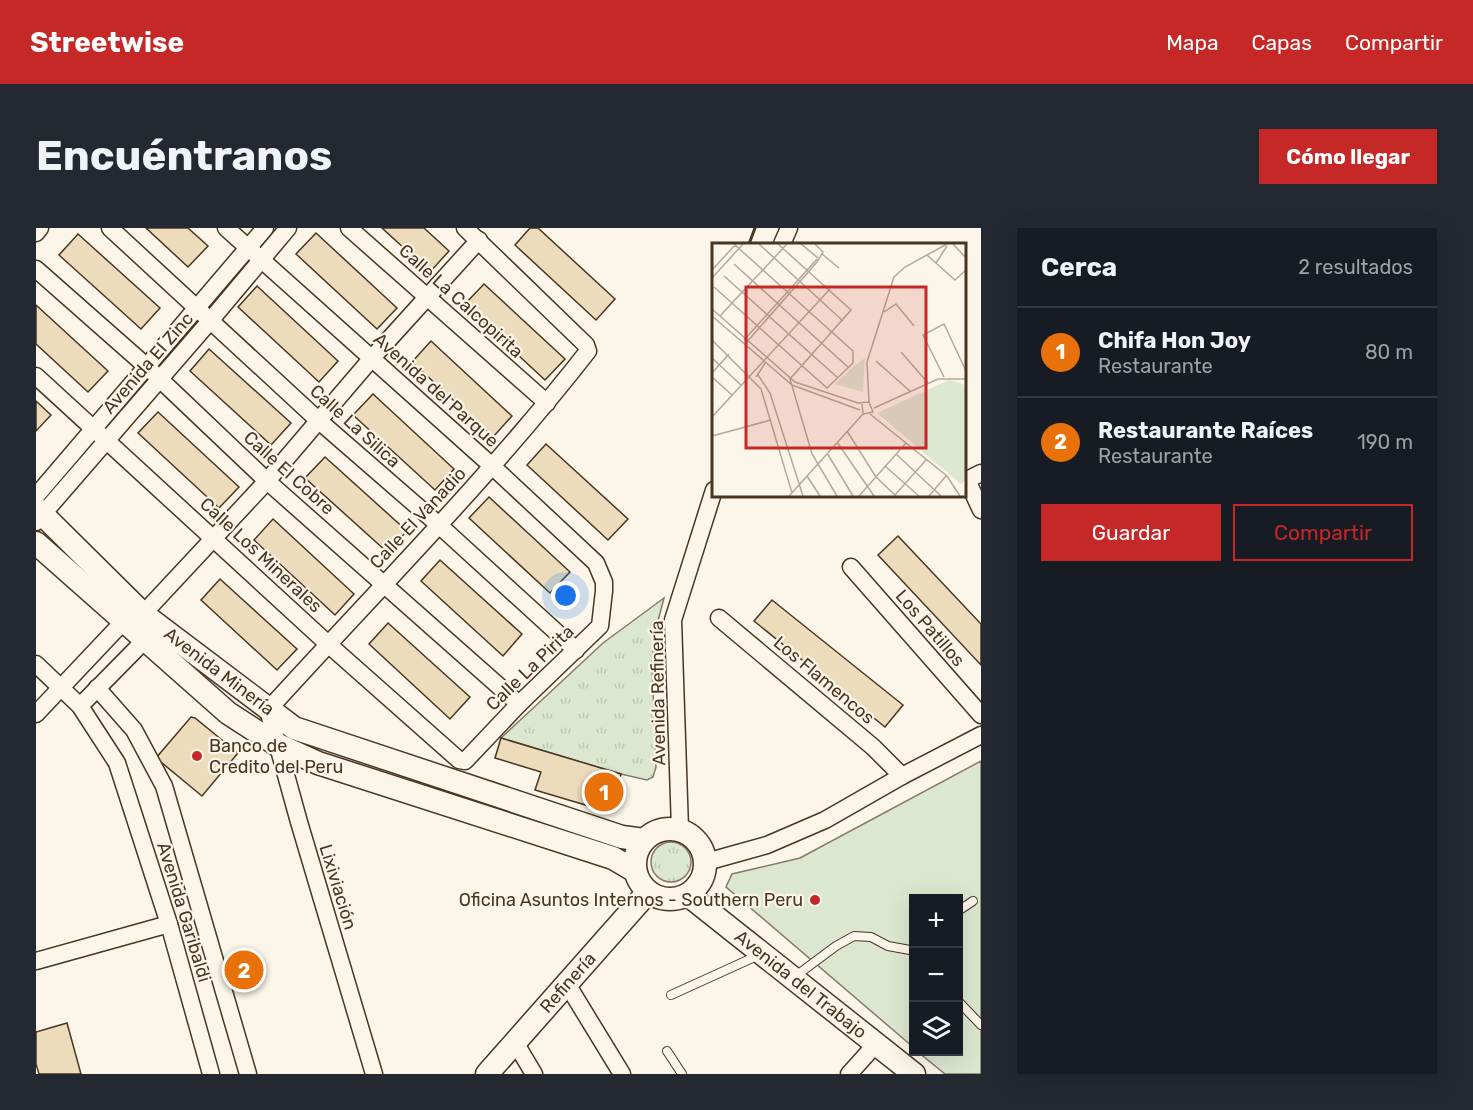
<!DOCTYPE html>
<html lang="es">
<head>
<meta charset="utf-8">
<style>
	body { margin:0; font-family:Rubik,sans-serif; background:#242831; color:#f1f3f6 }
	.controls { position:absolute; right:18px; bottom:18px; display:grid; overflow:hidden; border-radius:0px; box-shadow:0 6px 24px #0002 }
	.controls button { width:54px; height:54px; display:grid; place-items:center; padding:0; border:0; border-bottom:2px solid #363941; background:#171b24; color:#f1f3f6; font:30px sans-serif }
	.you { position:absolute; left:530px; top:368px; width:21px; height:21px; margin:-15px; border:4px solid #fff; border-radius:50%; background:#1a73e8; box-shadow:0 0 0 9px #1a73e833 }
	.badge { display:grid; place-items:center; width:39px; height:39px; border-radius:50%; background:#c62828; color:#fff; font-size:20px; font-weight:700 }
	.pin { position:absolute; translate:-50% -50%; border:3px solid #fff; box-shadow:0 2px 6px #0006 }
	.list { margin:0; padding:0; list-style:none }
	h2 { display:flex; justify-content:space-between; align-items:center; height:78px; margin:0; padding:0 24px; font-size:26px }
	h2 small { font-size:20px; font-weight:400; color:#9ea1a6 }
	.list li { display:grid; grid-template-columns:39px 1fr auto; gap:18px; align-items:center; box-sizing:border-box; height:90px; padding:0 24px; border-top:2px solid #363941 }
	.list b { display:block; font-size:22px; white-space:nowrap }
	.list p { margin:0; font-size:20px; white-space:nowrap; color:#9ea1a6 }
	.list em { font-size:20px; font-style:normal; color:#9ea1a6 }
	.actions { display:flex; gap:12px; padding:18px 24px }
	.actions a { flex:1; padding:14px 0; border:2px solid #c62828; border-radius:0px; text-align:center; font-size:21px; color:#c62828 }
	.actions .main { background:#c62828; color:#fff }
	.icon { flex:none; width:33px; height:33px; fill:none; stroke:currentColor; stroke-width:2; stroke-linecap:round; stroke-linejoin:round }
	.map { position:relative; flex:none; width:945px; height:846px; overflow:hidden; border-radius:0px }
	header { display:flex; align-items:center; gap:36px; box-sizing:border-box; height:84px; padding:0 30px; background:#c62828; color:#fff }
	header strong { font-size:28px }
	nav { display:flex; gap:33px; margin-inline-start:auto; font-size:21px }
	.intro { display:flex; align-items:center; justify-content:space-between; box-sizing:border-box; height:144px; padding:0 36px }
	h1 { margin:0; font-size:42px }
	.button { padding:15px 27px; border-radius:0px; background:#c62828; color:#fff; font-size:21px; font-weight:700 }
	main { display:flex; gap:36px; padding:0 36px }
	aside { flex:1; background:#171b24; border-radius:0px; box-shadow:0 6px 24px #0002 }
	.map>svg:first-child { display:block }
</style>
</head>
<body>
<header>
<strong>Streetwise</strong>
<nav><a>Mapa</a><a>Capas</a><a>Compartir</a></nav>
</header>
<div class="intro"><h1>Encuéntranos</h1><a class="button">Cómo llegar</a></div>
<main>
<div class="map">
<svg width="945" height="846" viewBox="0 0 945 846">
	<defs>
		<pattern id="park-tufts" width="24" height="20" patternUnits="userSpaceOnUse" patternTransform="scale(1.5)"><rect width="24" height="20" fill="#dce7d0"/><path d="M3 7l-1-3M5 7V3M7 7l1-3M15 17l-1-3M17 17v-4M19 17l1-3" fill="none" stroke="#bec7b2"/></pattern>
	</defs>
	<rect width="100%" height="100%" fill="#fbf6e9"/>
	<path fill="#dce7d0" stroke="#887966" stroke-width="1.5" d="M 945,533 L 945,846 L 909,846 L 882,824 L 922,824 L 922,670 L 878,670 L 877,819 L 690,659 L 696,646 L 764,630 Z"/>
	<g fill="url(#park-tufts)" stroke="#887966" stroke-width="1.5">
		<path d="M 628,370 L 619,404 L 616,437 L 620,539 L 617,549 L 611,552 L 585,546 L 465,510 L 567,415 Z"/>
		<circle cx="635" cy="634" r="20"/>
	</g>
	<g fill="#ecdcbc" stroke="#4a3520" stroke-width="1.5">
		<path d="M 110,0 L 152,0 L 172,18 L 152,39 Z"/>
		<path d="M 346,0 L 388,0 L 413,23 L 394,44 Z"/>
		<path d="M 494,0 L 502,0 L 579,71 L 560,92 L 479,17 Z"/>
		<path d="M 280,5 L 361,80 L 341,101 L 260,26 Z"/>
		<path d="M 42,6 L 124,80 L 105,101 L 23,27 Z"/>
		<path d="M 448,56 L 529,131 L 509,152 L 428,77 Z"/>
		<path d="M 221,58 L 302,133 L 283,154 L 202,79 Z"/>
		<path d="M 0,77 L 72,143 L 52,164 L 0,116 Z"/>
		<path d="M 395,113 L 476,188 L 457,209 L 376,134 Z"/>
		<path d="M 173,121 L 255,195 L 235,217 L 154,143 Z"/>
		<path d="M 337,166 L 418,241 L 399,262 L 317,187 Z"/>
		<path d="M 0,173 L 15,187 L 0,203 Z"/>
		<path d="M 122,184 L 203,259 L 183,280 L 102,205 Z"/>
		<path d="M 510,216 L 592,291 L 572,312 L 491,237 Z"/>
		<path d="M 289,229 L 371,303 L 351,324 L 269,250 Z"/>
		<path d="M 453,269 L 534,344 L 514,365 L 433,290 Z"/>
		<path d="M 237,291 L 318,366 L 299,387 L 218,312 Z"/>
		<path d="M 862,308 L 945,396 L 945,437 L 842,327 Z"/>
		<path d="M 404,332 L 486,406 L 467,428 L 385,353 Z"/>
		<path d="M 184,351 L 261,421 L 241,442 L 165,372 Z"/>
		<path d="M 736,372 L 867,477 L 849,499 L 718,393 Z"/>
		<path d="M 352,395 L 434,469 L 414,491 L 333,416 Z"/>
		<path d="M 155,489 L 159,490 L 202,525 L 166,568 L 120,530 Z"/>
		<path d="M 465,510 L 585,546 L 573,584 L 499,562 L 505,544 L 459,530 Z"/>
		<path d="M 31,795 L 45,846 L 3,846 L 0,836 L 0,804 Z"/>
	</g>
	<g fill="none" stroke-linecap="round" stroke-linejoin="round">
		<defs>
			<g id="lane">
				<path d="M 922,683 L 937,673"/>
				<path d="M 757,750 L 800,718 L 818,708 L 835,709 L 852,718 L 874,722 L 878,719"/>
				<path d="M 635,767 L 723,727"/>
				<path d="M 922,773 L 945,797"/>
				<path d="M 631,823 L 646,846"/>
			</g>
			<g id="street">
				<path d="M 74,0 L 282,192 L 404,298 L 540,422"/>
				<path d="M 313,0 L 511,175"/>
				<path d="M 0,5 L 4,0"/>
				<path d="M 746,16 L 753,0"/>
				<path d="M 0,41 L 110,138 L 231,253 L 483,476"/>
				<path d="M 0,148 L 292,416 L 423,532 L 429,533 L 483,476 L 564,398 L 568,363 L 568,354 L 560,335 L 456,238 L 190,0"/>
				<path d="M 945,245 L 931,252 L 945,282"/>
				<path d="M 0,268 L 229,0"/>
				<path d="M 0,294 L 174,93 L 252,0"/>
				<path d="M 815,339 L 945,487"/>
				<path d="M 683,390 L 837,519 L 866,548"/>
				<path d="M 0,436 L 44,478 L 81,535 L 133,696 L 175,846"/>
				<path d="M 61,460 L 98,502 L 128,558 L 212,846"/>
				<path d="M 44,478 L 108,413 L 108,402"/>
				<path d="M 0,486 L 87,394 L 107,386 L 231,253 L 336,130 L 443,12"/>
				<path d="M 644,601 L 637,392 L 678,262"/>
				<path d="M 670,634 L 731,617 L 789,592 L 866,548 L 945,507"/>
				<path d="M 0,733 L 133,696"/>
				<path d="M 531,756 L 586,846"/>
				<path d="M 479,814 L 498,846"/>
				<path d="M 338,846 L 263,594 L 232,482 C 340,363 453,250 552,123 L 550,117 L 429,0"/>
				<path d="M 813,846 L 840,816"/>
			</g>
			<g id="secondary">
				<path id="s1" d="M 0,280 L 107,386 L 258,500 L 586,609 L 608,612"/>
				<path d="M 0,315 L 192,485 L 240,516 L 282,535 L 577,630 L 599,643"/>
				<circle cx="634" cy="636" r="35"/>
				<path id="s2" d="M 652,667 L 878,846"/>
				<path id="s3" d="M 451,846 L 612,664"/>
			</g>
		</defs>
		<use href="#lane" stroke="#4a3520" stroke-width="10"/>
		<use href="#street" stroke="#4a3520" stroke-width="19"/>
		<use href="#secondary" stroke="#4a3520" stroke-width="25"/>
		<use href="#lane" stroke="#fbf6e9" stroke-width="8"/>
		<use href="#street" stroke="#fbf6e9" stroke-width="16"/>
		<use href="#secondary" stroke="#fbf6e9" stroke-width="22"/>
		<path stroke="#4a3520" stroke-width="3" d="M 713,16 L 719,0"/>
	</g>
	<g fill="#c62828" stroke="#fbf6e9" stroke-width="2">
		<circle cx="161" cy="528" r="6"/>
		<circle cx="779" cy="672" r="6"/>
	</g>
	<g text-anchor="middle" stroke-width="4.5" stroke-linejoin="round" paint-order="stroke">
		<g font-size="18" fill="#4a3520" stroke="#fbf6e9">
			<text transform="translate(425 73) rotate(42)" y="6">Calle La Calcopirita</text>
			<text transform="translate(112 135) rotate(-49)" y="6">Avenida El Zinc</text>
			<text transform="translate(400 162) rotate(42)" y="6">Avenida del Parque</text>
			<text transform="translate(319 198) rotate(42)" y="6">Calle La Silica</text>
			<text transform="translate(253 245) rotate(42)" y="6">Calle El Cobre</text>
			<text transform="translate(382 290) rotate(-47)" y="6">Calle El Vanadio</text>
			<text transform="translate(225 327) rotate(43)" y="6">Calle Los Minerales</text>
			<text transform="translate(894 400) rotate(49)" y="6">Los Patillos</text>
			<text transform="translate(494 440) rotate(-44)" y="6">Calle La Pirita</text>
			<text dy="6" stroke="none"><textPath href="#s1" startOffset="246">Avenida Minería</textPath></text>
			<text transform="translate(788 452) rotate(40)" y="6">Los Flamencos</text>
			<text transform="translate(622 465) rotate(-91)" y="6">Avenida Refinería</text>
			<text transform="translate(302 659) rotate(73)" y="6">Lixiviación</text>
			<text transform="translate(148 684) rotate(73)" y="6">Avenida Garibaldi</text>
			<text dy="6" stroke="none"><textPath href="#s3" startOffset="122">Refinería</textPath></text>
			<text dy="6" stroke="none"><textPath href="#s2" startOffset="144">Avenida del Trabajo</textPath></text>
		</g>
		<g font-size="18" fill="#4a3520" stroke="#fbf6e9" text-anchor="start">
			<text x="173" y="524">Banco de<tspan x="173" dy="21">Credito del Peru</tspan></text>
			<text x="767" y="678" text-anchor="end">Oficina Asuntos Internos - Southern Peru</text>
		</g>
	</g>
	<g transform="translate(676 15)">
		<rect width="254" height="254" fill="#fbf6e9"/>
		<path d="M 237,137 L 253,142 L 253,238 L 249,241 L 165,170 Z" fill="#dce7d0"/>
		<path d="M 153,115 L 151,149 L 123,141 L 142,123 Z" fill="#dce7d0"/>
		<path fill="none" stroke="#b4a999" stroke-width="1.5" d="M 47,1 L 131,78M 66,1 L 139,67 L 78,136 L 100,211 L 125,253M 89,1 L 106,15M 241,1 L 254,15M 110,11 L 127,25M 215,12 L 243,37 L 254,27M 224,20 L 235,3M 22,21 L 137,125M 0,27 L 24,1M 12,33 L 126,135M 0,35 L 31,1M 2,44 L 115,145 L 141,120 L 141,108 L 22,1M 0,66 L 83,139 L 146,160 L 157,159 L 161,169 L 151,171 L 150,161M 172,69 L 184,61 L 202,83M 0,73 L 80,142 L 148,167M 8,73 L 75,1M 0,97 L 49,146 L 80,250M 32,97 L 105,16M 34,100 L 105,19 L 111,9 L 103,1M 189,109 L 216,140M 0,115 L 29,142M 164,118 L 199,149M 0,130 L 17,111M 46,132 L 58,150 L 91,253M 0,134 L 20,152M 44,134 L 54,119M 232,134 L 211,92 L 232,81 L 254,128M 157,159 L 155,119 L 182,34 L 193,24 L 235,1M 162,165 L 226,136 L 254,136M 158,171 L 235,233 L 248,253M 0,174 L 118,46M 135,188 L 164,234 L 184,253M 0,193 L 59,177M 125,199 L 162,253M 115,210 L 141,253M 184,211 L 229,253M 173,223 L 207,253M 95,233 L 108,253M 183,252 L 215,216M 77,253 L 151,171M 147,253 L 194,200M 217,253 L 234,233"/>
		<path fill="#c62828" fill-opacity="0.15" stroke="#c62828" stroke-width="3" d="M 34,44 L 214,44 L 214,205 L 34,205 Z"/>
		<rect width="254" height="254" fill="none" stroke="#4a3520" stroke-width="3"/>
	</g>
</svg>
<div class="controls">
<button>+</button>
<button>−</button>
<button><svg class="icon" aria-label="layers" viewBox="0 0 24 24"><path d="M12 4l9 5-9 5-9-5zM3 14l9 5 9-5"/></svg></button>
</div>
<div class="you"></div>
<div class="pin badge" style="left:568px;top:564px;background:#e8710a">1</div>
<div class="pin badge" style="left:208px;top:742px;background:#e8710a">2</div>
</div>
<aside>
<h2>Cerca<small>2 resultados</small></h2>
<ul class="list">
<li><span class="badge" style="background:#e8710a">1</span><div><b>Chifa Hon Joy</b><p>Restaurante</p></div><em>80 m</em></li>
<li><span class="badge" style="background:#e8710a">2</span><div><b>Restaurante Raíces</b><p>Restaurante</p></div><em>190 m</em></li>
</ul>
<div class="actions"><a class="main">Guardar</a><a>Compartir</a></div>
</aside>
</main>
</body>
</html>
